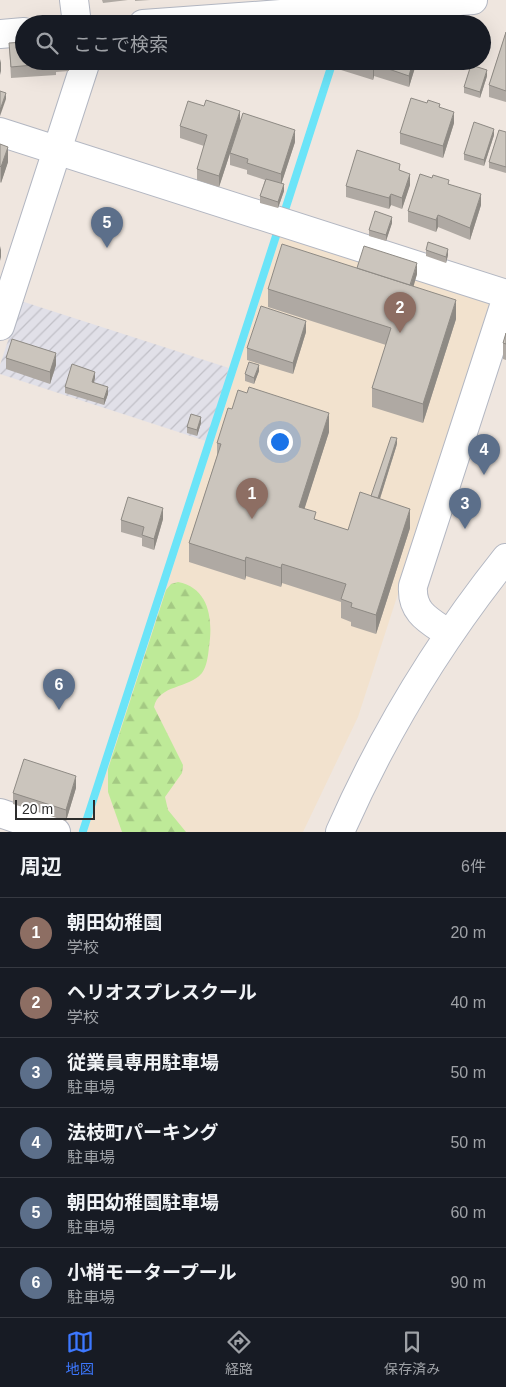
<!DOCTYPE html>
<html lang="ja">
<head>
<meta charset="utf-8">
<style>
	body { margin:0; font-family:Helvetica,"Noto Sans JP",sans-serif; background:#20242c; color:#f1f3f6 }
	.scale { position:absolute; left:15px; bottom:12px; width:80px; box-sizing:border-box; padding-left:5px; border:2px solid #2d2d2d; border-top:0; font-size:14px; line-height:18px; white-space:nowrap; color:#2d2d2d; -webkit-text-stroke:4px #fff; paint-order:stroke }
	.you { position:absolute; left:279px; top:441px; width:18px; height:18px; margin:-12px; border:4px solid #fff; border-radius:50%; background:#1a73e8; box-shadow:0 0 0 8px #1a73e833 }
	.badge { display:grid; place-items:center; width:32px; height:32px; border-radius:50%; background:#3d78ff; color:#fff; font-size:16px; font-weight:700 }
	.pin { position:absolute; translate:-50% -41px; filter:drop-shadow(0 1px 2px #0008) }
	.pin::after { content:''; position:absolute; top:26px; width:18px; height:15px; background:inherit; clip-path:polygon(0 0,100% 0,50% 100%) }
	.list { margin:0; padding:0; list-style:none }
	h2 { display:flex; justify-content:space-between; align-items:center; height:65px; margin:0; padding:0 20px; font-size:21px }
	h2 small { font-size:16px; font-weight:400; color:#9ea1a6 }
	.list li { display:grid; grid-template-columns:32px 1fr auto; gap:15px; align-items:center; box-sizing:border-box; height:70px; padding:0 20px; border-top:1px solid #363941 }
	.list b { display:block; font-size:19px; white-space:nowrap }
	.list p { margin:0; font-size:16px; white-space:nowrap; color:#9ea1a6 }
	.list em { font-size:16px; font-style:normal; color:#9ea1a6 }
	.icon { flex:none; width:28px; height:28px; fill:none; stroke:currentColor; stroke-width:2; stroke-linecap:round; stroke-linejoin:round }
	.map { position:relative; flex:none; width:506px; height:832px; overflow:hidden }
	.search { position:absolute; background:#171b24; box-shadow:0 5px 20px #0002; left:15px; right:15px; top:15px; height:55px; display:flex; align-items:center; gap:12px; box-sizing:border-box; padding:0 18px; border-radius:28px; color:#9ea1a6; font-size:19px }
	.sheet { height:485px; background:#171b24 }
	nav { display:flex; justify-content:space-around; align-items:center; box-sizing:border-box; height:70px; border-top:1px solid #363941; background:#171b24; font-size:14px; color:#9ea1a6 }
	nav a { display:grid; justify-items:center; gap:2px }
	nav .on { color:#3d78ff }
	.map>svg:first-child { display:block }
</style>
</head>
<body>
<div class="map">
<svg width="506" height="832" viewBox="0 0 506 832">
	<defs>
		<pattern id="industrial-furrows" width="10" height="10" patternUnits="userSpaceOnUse" patternTransform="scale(1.25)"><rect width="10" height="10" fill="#e1e0e8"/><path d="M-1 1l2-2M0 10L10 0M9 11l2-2" fill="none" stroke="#c1c0c7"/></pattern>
		<pattern id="forest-firs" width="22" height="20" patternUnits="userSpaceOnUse" patternTransform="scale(1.25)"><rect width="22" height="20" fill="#beea98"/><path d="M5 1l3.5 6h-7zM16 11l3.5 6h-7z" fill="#a4c983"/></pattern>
	</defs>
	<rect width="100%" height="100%" fill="#efe6df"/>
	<path fill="url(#industrial-furrows)" d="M 21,301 L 229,368 L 206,441 L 0,374 L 0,365 Z"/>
	<path fill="#f2e2ce" d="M 282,231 L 488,297 L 492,304 L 358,717 L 303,832 L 87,832 Z"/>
	<path fill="url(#forest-firs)" d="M 178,582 C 210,588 213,621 209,647 C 208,656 207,666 202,673 C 189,689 159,684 154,707 L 183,765 L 182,773 L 165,797 L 168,810 L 186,832 L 122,832 L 108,792 L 108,769 L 166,590 L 171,584 Z"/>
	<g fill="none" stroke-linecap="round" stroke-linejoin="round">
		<g stroke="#6be4f8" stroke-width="8">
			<path d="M 285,210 L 333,61"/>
			<path d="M 83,831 L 277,233"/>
		</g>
		<defs>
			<g id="minor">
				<path d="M 74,0 L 77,24"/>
				<path d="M 0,132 L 506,294"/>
				<path d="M 0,326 L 86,61"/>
				<path d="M 449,634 C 430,621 411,613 413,586 L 506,300"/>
				<path d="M 0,813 L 56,832"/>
			</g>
			<g id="tertiary">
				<path d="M 143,24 L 473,0"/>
				<path d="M 0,34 L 24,32"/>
				<path d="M 340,832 C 383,734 439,642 506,558"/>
			</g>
		</defs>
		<use href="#minor" stroke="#b3b7c2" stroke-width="30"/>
		<use href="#tertiary" stroke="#b3b7c2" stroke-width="30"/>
		<use href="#minor" stroke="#fff" stroke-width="28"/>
		<use href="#tertiary" stroke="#fff" stroke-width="28"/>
	</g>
	<g fill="#afa9a3">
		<path d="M 102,0 L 128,0 L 103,3 Z"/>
		<path d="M 135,0 L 150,0 L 135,1 Z"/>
		<path d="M 506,32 L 506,102 L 489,97 L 489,85 Z"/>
		<path d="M 9,43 L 24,61 L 69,61 L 69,71 L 56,72 L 56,75 L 11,78 Z"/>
		<path d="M 341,61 L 417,61 L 409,87 L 374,76 L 373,80 L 341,70 Z"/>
		<path d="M 487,76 L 480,98 L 464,93 L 464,87 Z"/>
		<path d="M 440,107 L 454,123 L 443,158 L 400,144 L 400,133 Z"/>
		<path d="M 240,123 L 295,142 L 281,184 L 284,191 L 278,208 L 260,203 L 260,196 L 265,180 L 247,174 L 247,170 L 230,165 L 230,153 L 219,187 L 197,180 L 197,169 L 204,146 L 180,138 L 180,126 Z"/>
		<path d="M 506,132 L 506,173 L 489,168 L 489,162 Z"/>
		<path d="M 494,135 L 484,166 L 464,160 L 464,154 Z"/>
		<path d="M 0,144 L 8,162 L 1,183 L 0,182 Z"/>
		<path d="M 400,171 L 410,185 L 402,209 L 391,205 L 389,209 L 346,197 L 346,186 Z"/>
		<path d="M 449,184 L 481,205 L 470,240 L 438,227 L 436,232 L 408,222 L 408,211 Z"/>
		<path d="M 392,223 L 386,241 L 369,236 L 369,230 Z"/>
		<path d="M 426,250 L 448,255 L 446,263 L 426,256 Z"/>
		<path d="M 357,268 L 417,274 L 413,286 L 456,319 L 423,423 L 372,407 L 372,388 L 386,345 L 268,307 L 268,289 Z"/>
		<path d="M 306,332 L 293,374 L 247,360 L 247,348 Z"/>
		<path d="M 506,333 L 506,360 L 503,359 L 503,343 Z"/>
		<path d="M 6,358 L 56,365 L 50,384 L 6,369 Z"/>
		<path d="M 259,371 L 254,384 L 245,381 L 245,374 Z"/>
		<path d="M 95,378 L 94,383 L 108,394 L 104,405 L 65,393 L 65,387 Z"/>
		<path d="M 232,409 L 329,432 L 304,509 L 316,520 L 348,530 L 371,496 L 397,444 L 380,499 L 410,528 L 376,634 L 351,626 L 351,622 L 341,618 L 341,602 L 282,583 L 281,587 L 246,576 L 245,580 L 189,562 L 189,543 L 217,456 L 217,443 Z"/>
		<path d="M 201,423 L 197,436 L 187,433 L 187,427 Z"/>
		<path d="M 163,519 L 154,550 L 142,546 L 142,538 L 121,532 L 121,520 Z"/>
		<path d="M 76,788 L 66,821 L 13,804 L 13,793 Z"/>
	</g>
	<g fill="#8e8a84">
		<path d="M 1,59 L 1,71 L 0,75 L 0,63 Z"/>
		<path d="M 413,61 L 417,61 L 409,87 L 409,76 Z"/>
		<path d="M 374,64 L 374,76 L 373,80 L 373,68 Z"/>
		<path d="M 487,70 L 487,76 L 480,98 L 480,92 Z"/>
		<path d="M 6,93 L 6,99 L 0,116 L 0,110 Z"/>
		<path d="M 240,111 L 240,123 L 219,187 L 219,176 Z"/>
		<path d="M 454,112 L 454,123 L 443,158 L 443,146 Z"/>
		<path d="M 494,129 L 494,135 L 484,166 L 484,160 Z"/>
		<path d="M 295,130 L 295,142 L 281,185 L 281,174 Z"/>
		<path d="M 8,147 L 8,162 L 1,183 L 1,167 Z"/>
		<path d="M 410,174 L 410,185 L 402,209 L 402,198 Z"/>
		<path d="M 284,184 L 284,191 L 278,208 L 278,202 Z"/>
		<path d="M 391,194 L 391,205 L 389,209 L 389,198 Z"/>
		<path d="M 481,194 L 481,205 L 470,240 L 470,228 Z"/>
		<path d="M 438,215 L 438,227 L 436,232 L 436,220 Z"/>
		<path d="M 392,217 L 392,223 L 386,241 L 386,235 Z"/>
		<path d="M 1,246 L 1,257 L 0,261 L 0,250 Z"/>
		<path d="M 448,249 L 448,255 L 446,263 L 446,257 Z"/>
		<path d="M 417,263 L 417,274 L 410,299 L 410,287 Z"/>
		<path d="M 456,300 L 456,319 L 423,423 L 423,404 Z"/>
		<path d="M 306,321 L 306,332 L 293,374 L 293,363 Z"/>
		<path d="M 56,353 L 56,365 L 50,384 L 50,372 Z"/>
		<path d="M 259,365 L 259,371 L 254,384 L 254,378 Z"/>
		<path d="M 95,372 L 95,378 L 92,388 L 92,382 Z"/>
		<path d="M 108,387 L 108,394 L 104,405 L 104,399 Z"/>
		<path d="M 329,413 L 329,432 L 299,526 L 299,507 Z"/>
		<path d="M 201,417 L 201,423 L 197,436 L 197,430 Z"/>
		<path d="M 397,438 L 397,444 L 375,514 L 375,508 Z"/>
		<path d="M 163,508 L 163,519 L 154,550 L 154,539 Z"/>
		<path d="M 410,509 L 410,528 L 376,634 L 376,615 Z"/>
		<path d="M 246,557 L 246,576 L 245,580 L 245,561 Z"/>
		<path d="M 282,564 L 282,583 L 281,587 L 281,568 Z"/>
		<path d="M 76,776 L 76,788 L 66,821 L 66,810 Z"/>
	</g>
	<g fill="#cbc5bd" stroke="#8e8a84">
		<path d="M 506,32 L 506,91 L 489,85 Z"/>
		<path d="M 24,42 L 24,61 L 56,61 L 56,63 L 11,67 L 9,43 Z"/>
		<path d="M 350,61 L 413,61 L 409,76 L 374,64 L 373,68 Z"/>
		<path d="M 471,65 L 487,70 L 480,92 L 464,87 Z"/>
		<path d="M 0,91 L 6,93 L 0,110 Z"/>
		<path d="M 411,98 L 427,103 L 428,100 L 440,104 L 439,107 L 454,112 L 443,146 L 400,133 Z"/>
		<path d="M 206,100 L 240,111 L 219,176 L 197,169 L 207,135 L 180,126 L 188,101 L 204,106 Z"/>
		<path d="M 243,113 L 295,130 L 281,174 L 247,163 L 248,159 L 230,153 Z"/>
		<path d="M 474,122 L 494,129 L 484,160 L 464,154 Z"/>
		<path d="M 499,130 L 506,132 L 506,167 L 489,162 Z"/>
		<path d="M 0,144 L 8,147 L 1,167 L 0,166 Z"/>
		<path d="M 357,150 L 400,164 L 399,170 L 410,174 L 402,198 L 391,194 L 389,198 L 346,186 Z"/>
		<path d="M 420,174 L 432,178 L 433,175 L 449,180 L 448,184 L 481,194 L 470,228 L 438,215 L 436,220 L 408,211 Z"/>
		<path d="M 266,179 L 284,184 L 278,202 L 260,196 Z"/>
		<path d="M 375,211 L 392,217 L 386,235 L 369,230 Z"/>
		<path d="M 428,242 L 448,249 L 446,257 L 426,250 Z"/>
		<path d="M 282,244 L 456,300 L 423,404 L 372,388 L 391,328 L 268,289 Z"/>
		<path d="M 364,246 L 417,263 L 410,285 L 357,268 Z"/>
		<path d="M 261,306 L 306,321 L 293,363 L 247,348 Z"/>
		<path d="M 506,333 L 506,344 L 503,343 Z"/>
		<path d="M 12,339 L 56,353 L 50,372 L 6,358 Z"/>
		<path d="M 249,362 L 259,365 L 254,378 L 245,374 Z"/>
		<path d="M 72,364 L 95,372 L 92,382 L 108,387 L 104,399 L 65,387 Z"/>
		<path d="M 249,387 L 329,413 L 299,507 L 316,512 L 314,519 L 348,530 L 360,492 L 410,509 L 376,615 L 351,607 L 352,603 L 341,599 L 346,584 L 282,564 L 281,568 L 246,557 L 245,561 L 189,543 L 221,444 L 217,443 L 228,408 L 232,409 L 238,390 L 247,393 Z"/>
		<path d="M 191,414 L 201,417 L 197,430 L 187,427 Z"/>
		<path d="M 391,437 L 397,438 L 378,498 L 371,496 Z"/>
		<path d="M 128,497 L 163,508 L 154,539 L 142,535 L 144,527 L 121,520 Z"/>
		<path d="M 24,759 L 76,776 L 66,810 L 13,793 Z"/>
	</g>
</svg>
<div class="scale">20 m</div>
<div class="you"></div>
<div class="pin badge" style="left:252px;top:519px;background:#8d6e63">1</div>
<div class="pin badge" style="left:400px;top:333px;background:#8d6e63">2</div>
<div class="pin badge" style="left:465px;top:529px;background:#5c6f8a">3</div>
<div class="pin badge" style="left:484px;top:475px;background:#5c6f8a">4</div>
<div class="pin badge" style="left:107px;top:248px;background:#5c6f8a">5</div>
<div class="pin badge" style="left:59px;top:710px;background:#5c6f8a">6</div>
<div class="search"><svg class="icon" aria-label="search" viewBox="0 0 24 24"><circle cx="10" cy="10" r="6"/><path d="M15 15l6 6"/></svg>ここで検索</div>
</div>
<section class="sheet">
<h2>周辺<small>6件</small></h2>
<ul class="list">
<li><span class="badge" style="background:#8d6e63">1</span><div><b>朝田幼稚園</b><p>学校</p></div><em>20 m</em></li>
<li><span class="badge" style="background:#8d6e63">2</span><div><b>ヘリオスプレスクール</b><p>学校</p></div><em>40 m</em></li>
<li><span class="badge" style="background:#5c6f8a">3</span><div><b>従業員専用駐車場</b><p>駐車場</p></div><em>50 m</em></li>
<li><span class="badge" style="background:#5c6f8a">4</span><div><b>法枝町パーキング</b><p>駐車場</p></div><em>50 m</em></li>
<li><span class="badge" style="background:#5c6f8a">5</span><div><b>朝田幼稚園駐車場</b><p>駐車場</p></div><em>60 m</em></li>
<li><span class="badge" style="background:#5c6f8a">6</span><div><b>小梢モータープール</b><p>駐車場</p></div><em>90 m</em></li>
</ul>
</section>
<nav>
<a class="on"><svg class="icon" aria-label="map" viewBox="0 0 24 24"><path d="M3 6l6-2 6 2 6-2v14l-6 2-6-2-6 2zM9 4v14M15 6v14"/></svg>地図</a>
<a><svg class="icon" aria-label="directions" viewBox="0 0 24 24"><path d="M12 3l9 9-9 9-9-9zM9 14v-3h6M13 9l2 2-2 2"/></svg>経路</a>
<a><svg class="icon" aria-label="saved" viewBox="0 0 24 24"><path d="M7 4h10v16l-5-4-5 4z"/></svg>保存済み</a>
</nav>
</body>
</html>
